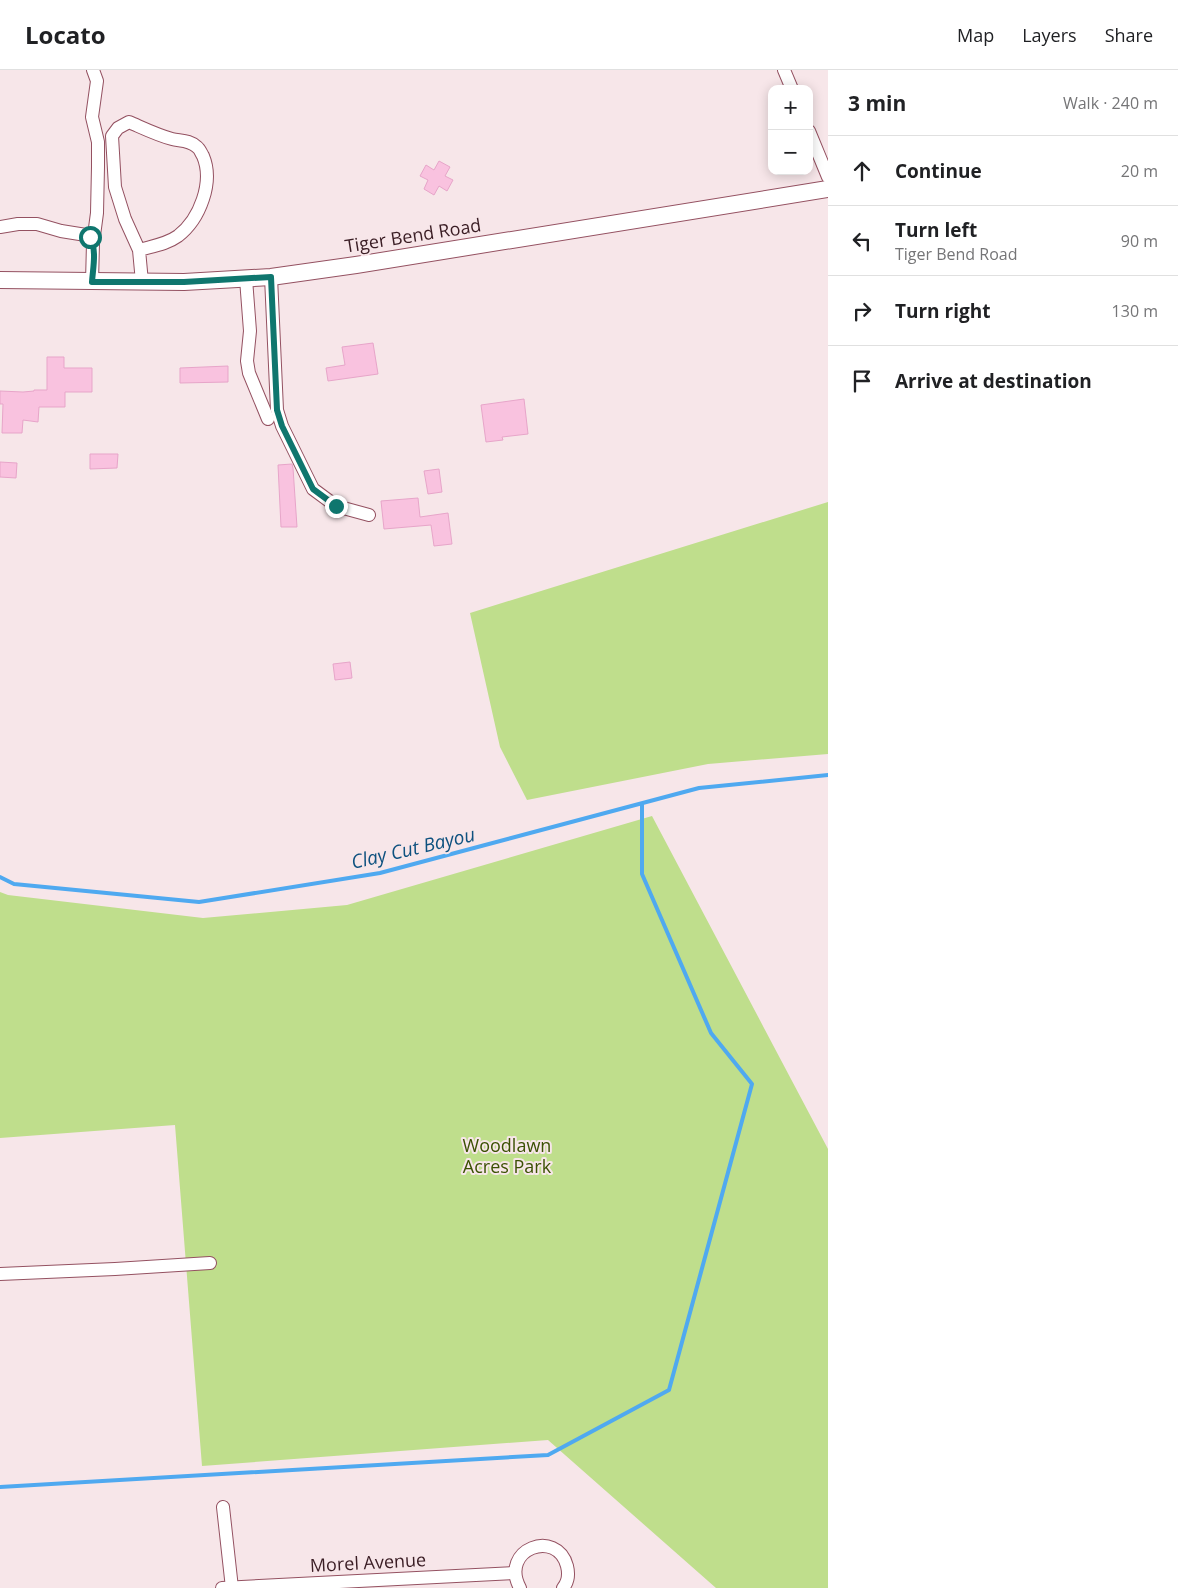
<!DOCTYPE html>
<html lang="en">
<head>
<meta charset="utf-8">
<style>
	body { margin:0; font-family:"Open Sans",sans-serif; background:#f2f2f2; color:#202124 }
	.controls { position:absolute; right:15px; top:15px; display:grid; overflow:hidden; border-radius:10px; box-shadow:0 2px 12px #0003 }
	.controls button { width:45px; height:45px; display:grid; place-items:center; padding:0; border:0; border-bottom:1px solid #e0e0e0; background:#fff; color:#202124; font:25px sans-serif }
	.stop { position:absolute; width:15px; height:15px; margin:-11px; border:4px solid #0f766e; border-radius:50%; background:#fff }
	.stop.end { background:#0f766e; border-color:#fff; box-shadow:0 1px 5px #0008 }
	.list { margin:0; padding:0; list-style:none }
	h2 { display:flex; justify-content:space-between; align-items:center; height:65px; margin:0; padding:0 20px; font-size:21px }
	h2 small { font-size:16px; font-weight:400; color:#757577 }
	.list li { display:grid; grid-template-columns:32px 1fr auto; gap:15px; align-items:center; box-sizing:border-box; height:70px; padding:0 20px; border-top:1px solid #e0e0e0 }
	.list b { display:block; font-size:19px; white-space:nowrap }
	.list p { margin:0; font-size:16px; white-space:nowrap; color:#757577 }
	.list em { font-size:16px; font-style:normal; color:#757577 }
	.icon { flex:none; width:28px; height:28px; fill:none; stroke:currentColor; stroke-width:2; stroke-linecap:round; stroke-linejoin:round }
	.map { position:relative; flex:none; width:828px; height:1518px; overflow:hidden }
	header { display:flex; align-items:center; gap:30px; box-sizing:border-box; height:70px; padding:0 25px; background:#fff; border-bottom:1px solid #e0e0e0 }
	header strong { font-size:24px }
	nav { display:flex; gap:28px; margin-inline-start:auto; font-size:18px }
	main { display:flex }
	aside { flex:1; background:#fff }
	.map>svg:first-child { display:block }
</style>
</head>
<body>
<header>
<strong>Locato</strong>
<nav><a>Map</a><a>Layers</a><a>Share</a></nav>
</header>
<main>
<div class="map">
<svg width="828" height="1518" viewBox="0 0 828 1518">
	<rect width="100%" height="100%" fill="#f7e6e9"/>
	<g fill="#bfde8c">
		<path d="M 828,432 L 828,684 L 708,694 L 527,730 L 500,677 L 470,543 Z"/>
		<path d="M 652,746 L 828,1079 L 828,1518 L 716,1518 L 548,1370 L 202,1396 L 175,1055 L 0,1068 L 0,822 L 8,825 L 203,848 L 347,835 Z"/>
	</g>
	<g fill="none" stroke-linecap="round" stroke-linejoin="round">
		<g stroke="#4fa9f0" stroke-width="4">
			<path d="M 0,807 L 14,814 L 199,832 L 380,803 L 699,718 L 828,705"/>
			<path d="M 0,1417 L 548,1385 L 669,1320 L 752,1014 L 711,963 L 642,804 L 642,734"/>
		</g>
	</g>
	<g fill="#f9c2df" stroke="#e7a5c9">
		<path d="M 439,91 L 450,97 L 445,106 L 453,110 L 447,121 L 439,116 L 434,125 L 424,119 L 428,110 L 420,106 L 426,95 L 434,100 Z"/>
		<path d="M 373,273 L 378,304 L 328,311 L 326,298 L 345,295 L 342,277 Z"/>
		<path d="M 47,287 L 64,287 L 64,298 L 92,298 L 92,322 L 65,322 L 65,337 L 39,337 L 38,352 L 23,350 L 22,363 L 2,363 L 3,334 L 0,334 L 0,321 L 23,322 L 34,321 L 34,320 L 47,320 Z"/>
		<path d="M 228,296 L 228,312 L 180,313 L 180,298 Z"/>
		<path d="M 524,329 L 528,364 L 502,367 L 503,370 L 486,372 L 481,335 Z"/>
		<path d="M 90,384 L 118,384 L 117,398 L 90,399 Z"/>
		<path d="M 0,392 L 17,393 L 16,408 L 0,407 Z"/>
		<path d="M 292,394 L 293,398 L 297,457 L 281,457 L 278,395 Z"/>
		<path d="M 439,399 L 442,422 L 428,424 L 424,401 Z"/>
		<path d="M 418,428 L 420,447 L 448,443 L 452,474 L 434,476 L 431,455 L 384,459 L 381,431 Z"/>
		<path d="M 350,592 L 352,608 L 335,610 L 333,594 Z"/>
	</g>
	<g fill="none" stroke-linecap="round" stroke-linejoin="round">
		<defs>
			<g id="minor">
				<path d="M 93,0 L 97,11 L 92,47 L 98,72 L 98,97 L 97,143 L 93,173"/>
				<path d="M 784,0 L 792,19"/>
				<path d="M 809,61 L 828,107"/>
				<path d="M 0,157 L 18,154 L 37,154 L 61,161 L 86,165 L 91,167 L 93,173 L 92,212"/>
				<path d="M 139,180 C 153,176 167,174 178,166 C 200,149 214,112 203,86 C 201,83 200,79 197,77 C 190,70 180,71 172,69 C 157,65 143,58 129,52 L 118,58 L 112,66 L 115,117 L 125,149 L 139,180 L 142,212"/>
				<path d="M 271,207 L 277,340 L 282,356 L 313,419 L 336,436 L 369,445"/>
				<path d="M 246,209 L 250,261 L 247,291 L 249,303 L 268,349"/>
				<path d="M 0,1204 L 115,1199 L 210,1193"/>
				<path d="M 223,1437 L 232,1518"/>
				<path d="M 222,1518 L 515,1503"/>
				<path d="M 520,1518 C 499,1479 557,1458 567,1496 C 569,1504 568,1512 563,1518"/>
			</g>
			<path id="major" d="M 0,210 L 184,212 L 271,207 L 356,195 L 828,119"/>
		</defs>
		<use href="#minor" stroke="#945161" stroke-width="14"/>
		<use href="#major" stroke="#945161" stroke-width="18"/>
		<use href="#minor" stroke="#fff" stroke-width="12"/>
		<use href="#major" stroke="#fff" stroke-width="16"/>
	</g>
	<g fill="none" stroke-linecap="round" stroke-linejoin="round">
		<path stroke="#0f766e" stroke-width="6" d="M 90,167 C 97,181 93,197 92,212 L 184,212 L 271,207 L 277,340 L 282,356 L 313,419 L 336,436"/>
	</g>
	<g text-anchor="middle" stroke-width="4" stroke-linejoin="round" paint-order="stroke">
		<g font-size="18" fill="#3a1d24" stroke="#f7e6e9">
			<text transform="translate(413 166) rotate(-9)" y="6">Tiger Bend Road</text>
			<text transform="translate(368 1493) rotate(-3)" y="6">Morel Avenue</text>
		</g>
		<g font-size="18" fill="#3b5103" stroke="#f7e6e9">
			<text x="507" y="1082">Woodlawn<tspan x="507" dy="21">Acres Park</tspan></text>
		</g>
		<g font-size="19" font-style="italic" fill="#0e517f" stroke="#f7e6e9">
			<text transform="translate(413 778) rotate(-13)" y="7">Clay Cut Bayou</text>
		</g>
	</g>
</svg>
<div class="controls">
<button>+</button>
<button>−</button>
</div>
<div class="stop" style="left:90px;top:167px"></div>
<div class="stop end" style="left:336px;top:436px"></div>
</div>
<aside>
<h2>3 min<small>Walk · 240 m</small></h2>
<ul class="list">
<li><svg class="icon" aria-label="ahead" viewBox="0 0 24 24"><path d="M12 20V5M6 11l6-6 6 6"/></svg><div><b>Continue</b></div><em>20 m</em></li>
<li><svg class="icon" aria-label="left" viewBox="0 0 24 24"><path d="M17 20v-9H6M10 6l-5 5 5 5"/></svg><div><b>Turn left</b><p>Tiger Bend Road</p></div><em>90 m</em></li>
<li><svg class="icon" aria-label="right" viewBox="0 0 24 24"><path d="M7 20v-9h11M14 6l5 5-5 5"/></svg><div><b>Turn right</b></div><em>130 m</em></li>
<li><svg class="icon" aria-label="arrive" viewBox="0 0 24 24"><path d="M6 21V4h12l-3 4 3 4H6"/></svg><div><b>Arrive at destination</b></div></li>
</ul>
</aside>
</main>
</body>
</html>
